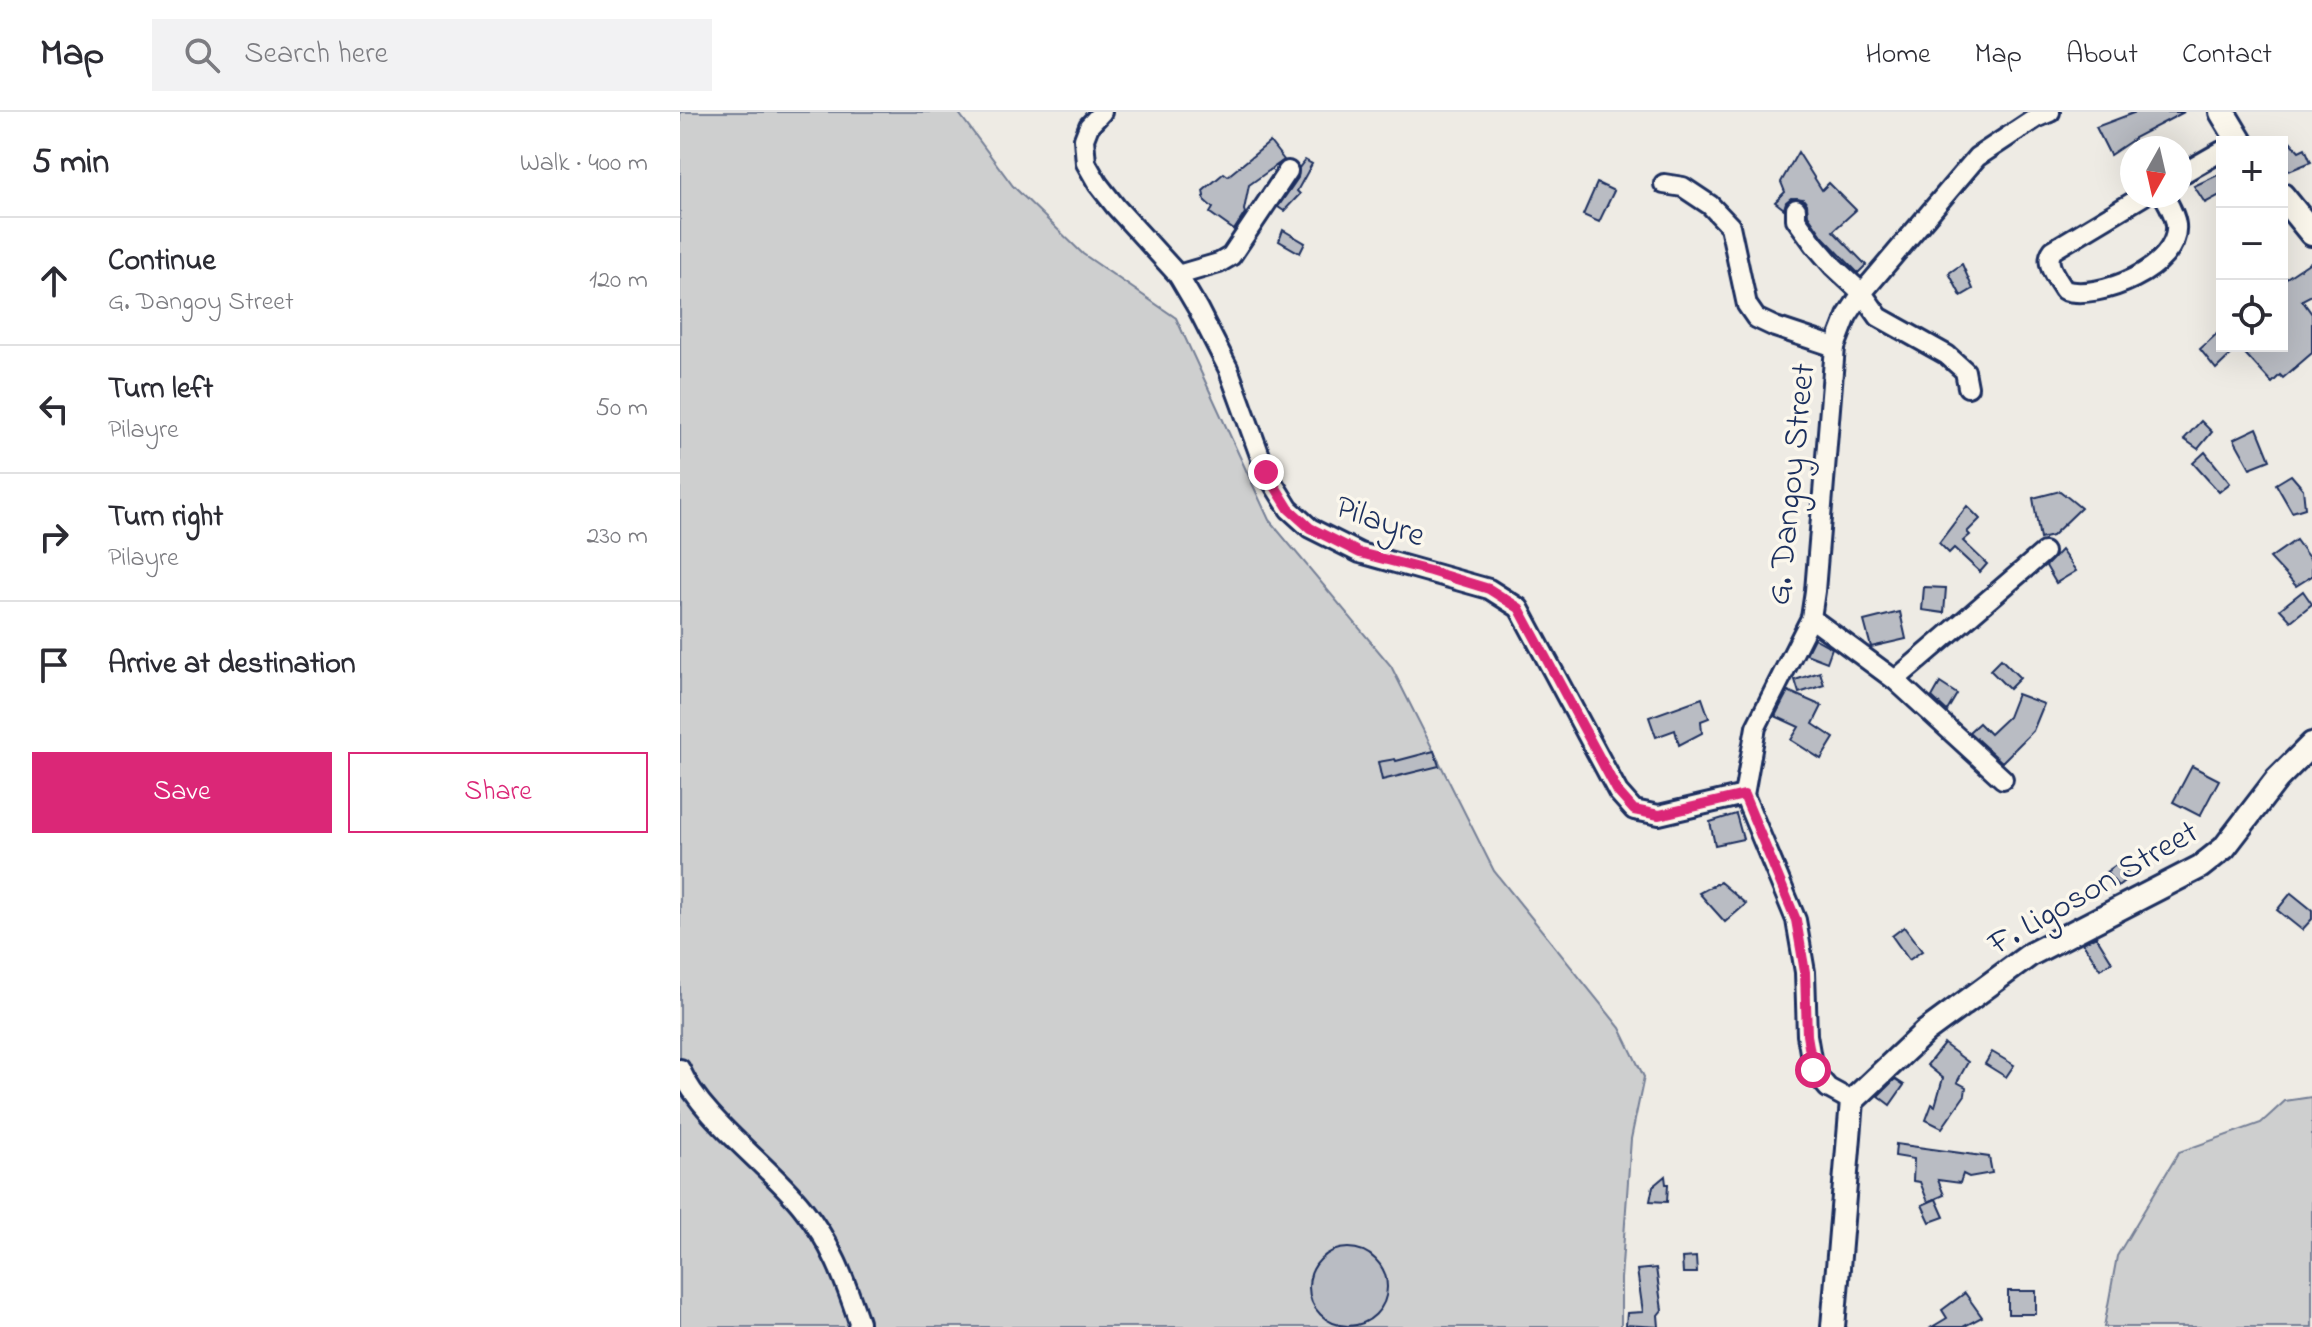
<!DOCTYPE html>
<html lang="en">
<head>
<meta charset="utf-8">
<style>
	body { margin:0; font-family:"Indie Flower",sans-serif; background:#f2f2f3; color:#2b2b33 }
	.controls { position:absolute; right:24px; top:24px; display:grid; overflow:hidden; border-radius:0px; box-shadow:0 8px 32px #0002 }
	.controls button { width:72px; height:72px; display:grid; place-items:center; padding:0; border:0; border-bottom:2px solid #e1e1e2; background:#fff; color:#2b2b33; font:40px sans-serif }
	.compass { position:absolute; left:1440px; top:24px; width:72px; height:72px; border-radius:50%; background:#fff; box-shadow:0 8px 32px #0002; rotate:188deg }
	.stop { position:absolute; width:24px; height:24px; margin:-18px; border:6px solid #db2777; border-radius:50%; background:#fff }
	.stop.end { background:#db2777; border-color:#fff; box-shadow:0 2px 8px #0008 }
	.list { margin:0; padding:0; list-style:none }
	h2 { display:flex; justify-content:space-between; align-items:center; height:104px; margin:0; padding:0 32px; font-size:34px }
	h2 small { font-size:26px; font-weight:400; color:#7c7c81 }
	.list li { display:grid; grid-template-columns:52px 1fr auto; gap:24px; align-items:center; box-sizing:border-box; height:128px; padding:0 32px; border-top:2px solid #e1e1e2 }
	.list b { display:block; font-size:30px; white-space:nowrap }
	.list p { margin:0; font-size:26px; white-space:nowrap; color:#7c7c81 }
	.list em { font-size:26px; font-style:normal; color:#7c7c81 }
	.actions { display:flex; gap:16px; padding:24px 32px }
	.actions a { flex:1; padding:18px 0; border:2px solid #db2777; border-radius:0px; text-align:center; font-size:28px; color:#db2777 }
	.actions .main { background:#db2777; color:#fff }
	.icon { flex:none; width:44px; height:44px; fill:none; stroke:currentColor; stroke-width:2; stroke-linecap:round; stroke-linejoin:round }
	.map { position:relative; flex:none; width:1632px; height:1215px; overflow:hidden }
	header { display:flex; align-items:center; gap:48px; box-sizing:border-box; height:112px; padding:0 40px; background:#fff; border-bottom:2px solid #e1e1e2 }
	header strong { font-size:38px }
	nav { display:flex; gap:44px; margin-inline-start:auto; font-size:28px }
	.search { width:560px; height:72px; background:#f2f2f3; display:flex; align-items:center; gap:20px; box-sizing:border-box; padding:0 28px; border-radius:0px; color:#7c7c81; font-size:30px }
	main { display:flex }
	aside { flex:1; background:#fff }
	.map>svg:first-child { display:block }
</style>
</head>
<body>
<header>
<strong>Map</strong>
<div class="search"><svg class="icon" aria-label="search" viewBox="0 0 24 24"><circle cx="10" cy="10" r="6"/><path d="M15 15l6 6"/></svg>Search here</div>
<nav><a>Home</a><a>Map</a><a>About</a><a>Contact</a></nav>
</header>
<main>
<aside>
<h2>5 min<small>Walk · 400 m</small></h2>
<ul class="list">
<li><svg class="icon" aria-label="ahead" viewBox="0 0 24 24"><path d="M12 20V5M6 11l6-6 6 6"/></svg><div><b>Continue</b><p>G. Dangoy Street</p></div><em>120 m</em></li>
<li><svg class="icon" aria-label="left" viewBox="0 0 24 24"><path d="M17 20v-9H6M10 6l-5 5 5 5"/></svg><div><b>Turn left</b><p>Pilayre</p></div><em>50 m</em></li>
<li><svg class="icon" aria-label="right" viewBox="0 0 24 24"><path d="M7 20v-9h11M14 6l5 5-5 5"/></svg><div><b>Turn right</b><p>Pilayre</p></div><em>230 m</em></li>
<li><svg class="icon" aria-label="arrive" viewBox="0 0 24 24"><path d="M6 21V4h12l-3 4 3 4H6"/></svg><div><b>Arrive at destination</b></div></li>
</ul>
<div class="actions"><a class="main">Save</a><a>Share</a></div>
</aside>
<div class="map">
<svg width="1632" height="1215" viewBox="0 0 1632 1215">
	<rect width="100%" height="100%" fill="#eeebe4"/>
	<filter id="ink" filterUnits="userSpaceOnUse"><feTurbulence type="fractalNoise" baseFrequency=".0125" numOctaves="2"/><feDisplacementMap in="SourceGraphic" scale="16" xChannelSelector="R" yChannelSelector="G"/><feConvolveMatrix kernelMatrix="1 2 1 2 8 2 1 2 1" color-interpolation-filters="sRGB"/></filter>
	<g filter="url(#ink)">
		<g fill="#cecfcf" stroke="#747f96" stroke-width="2">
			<path d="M 0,0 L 278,0 L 333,74 L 403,142 L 496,206 L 589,408 L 711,554 L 814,759 L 940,916 L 964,965 L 951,1027 L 941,1167 L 941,1215 L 0,1215 Z"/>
			<path d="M 1632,985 L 1632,1215 L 1424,1215 L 1437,1144 L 1499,1040 L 1581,1011 L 1605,989 Z"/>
		</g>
		<g fill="#b9bcc3" stroke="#1b2f5e" stroke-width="2">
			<path d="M 1456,0 L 1504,0 L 1454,26 L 1454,27 L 1430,43 L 1416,15 Z"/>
			<path d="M 1610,29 L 1619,39 L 1625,36 L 1631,50 L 1609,59 L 1602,46 L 1602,31 Z"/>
			<path d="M 590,30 L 604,48 L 569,73 L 564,98 L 565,101 L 554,118 L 530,101 L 533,96 L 525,89 L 523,79 L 544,61 L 548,64 Z"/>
			<path d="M 1118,40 L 1142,78 L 1149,71 L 1176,98 L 1153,119 L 1186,153 L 1178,161 L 1143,125 L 1128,103 L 1127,92 L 1123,87 L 1111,86 L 1106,90 L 1104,97 L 1095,90 L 1105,80 L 1101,70 Z"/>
			<path d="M 625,48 L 632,52 L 617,79 L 620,82 L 604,99 L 598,95 L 618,66 L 619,56 Z"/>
			<path d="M 1542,61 L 1542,82 L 1525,91 L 1514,74 Z"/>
			<path d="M 917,71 L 934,79 L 919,110 L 903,103 Z"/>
			<path d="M 603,118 L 625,131 L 620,141 L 599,129 Z"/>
			<path d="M 1632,149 L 1632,183 L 1622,188 L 1632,202 L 1632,241 L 1603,266 L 1600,263 L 1592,271 L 1559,235 L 1536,257 L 1520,237 L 1542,217 L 1542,234 L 1602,234 L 1602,169 Z"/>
			<path d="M 1282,152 L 1293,177 L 1281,184 L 1269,161 Z"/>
			<path d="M 1521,309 L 1532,320 L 1518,337 L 1504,327 Z"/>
			<path d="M 1577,316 L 1590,348 L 1570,356 L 1554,327 Z"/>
			<path d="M 1525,340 L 1550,371 L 1539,380 L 1513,351 Z"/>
			<path d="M 1611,363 L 1623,377 L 1625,396 L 1612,400 L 1596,372 Z"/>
			<path d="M 1380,379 L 1401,396 L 1372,424 L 1360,427 L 1353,386 Z"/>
			<path d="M 1287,394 L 1300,407 L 1287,420 L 1290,423 L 1283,429 L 1307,452 L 1300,460 L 1274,436 L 1269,441 L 1259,431 Z"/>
			<path d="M 1616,428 L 1632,450 L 1632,464 L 1616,474 L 1590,446 Z"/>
			<path d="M 1381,438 L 1396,459 L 1376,471 L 1366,454 Z"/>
			<path d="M 1244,475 L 1266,476 L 1264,501 L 1242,498 Z"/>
			<path d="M 1623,479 L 1632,492 L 1611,509 L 1600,497 Z"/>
			<path d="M 1220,500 L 1226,527 L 1191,535 L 1184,509 Z"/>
			<path d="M 1134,526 L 1152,536 L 1147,550 L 1126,542 Z"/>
			<path d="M 1321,547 L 1340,566 L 1329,577 L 1310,558 Z"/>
			<path d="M 1140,560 L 1144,573 L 1119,581 L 1115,568 Z"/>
			<path d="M 1260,571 L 1277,582 L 1267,599 L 1252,585 Z"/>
			<path d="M 1108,579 L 1142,594 L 1133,612 L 1154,626 L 1141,647 L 1111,628 L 1119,615 L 1095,604 Z"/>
			<path d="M 1337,582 L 1364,592 L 1353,619 L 1322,650 L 1289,620 L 1299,611 L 1310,622 L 1328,605 Z"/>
			<path d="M 1022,586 L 1029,606 L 1021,609 L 1022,621 L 999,633 L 995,618 L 976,625 L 969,605 Z"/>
			<path d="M 754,639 L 759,654 L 702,668 L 698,650 L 715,647 L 716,649 Z"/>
			<path d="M 1512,654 L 1539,668 L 1520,704 L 1493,690 Z"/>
			<path d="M 1056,702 L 1063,727 L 1035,733 L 1030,710 Z"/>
			<path d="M 1439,751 L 1450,764 L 1438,774 L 1426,760 Z"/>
			<path d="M 1040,770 L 1066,792 L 1045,810 L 1019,781 Z"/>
			<path d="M 1611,781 L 1632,798 L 1632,807 L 1622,818 L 1597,798 Z"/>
			<path d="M 1224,815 L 1242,839 L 1229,848 L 1212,824 Z"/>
			<path d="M 1416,824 L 1432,850 L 1420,857 L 1403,831 Z"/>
			<path d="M 1264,932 L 1288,950 L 1277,970 L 1286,975 L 1285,983 L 1262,1016 L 1246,1008 L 1252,992 L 1255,994 L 1263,966 L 1247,953 Z"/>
			<path d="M 1312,940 L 1334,953 L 1326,965 L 1305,952 Z"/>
			<path d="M 1215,967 L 1224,973 L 1210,993 L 1198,984 Z"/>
			<path d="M 1216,1032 L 1309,1045 L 1312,1061 L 1289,1065 L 1283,1062 L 1280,1071 L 1258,1068 L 1264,1083 L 1248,1090 L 1240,1070 L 1233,1069 L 1234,1047 L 1215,1044 Z"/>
			<path d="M 985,1064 L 986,1072 L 988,1072 L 987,1090 L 970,1089 L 973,1074 Z"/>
			<path d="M 1256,1087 L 1264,1105 L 1250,1110 L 1242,1093 Z"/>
			<circle cx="668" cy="1175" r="39"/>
			<path d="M 1016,1145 L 1017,1161 L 1003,1161 L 1002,1146 Z"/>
			<path d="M 976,1156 L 982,1198 L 978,1203 L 979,1215 L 946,1213 L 947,1201 L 963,1200 L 957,1158 Z"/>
			<rect x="1328" y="1179" width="28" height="23"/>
			<path d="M 1285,1181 L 1302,1205 L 1283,1215 L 1252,1215 L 1267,1206 L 1262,1198 Z"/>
		</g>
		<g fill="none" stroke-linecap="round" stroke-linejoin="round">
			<defs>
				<g id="minor">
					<path d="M 422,0 L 409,14 L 404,27 L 406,51 L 418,72 L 436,95 L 498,163 L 518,197 L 548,256 L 586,360 L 609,397 L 630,416 L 680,441 L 809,477 L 839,496 L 938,680 L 954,698 L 979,703 L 1064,683"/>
					<path d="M 1500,63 L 1542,39"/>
					<path d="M 984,72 L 1003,75 L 1030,93 L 1050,114 L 1067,193 L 1076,206 L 1095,215 L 1155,235"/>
					<path d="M 1463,84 L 1373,138 C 1363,151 1377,166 1384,178 C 1418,189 1500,156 1496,113 C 1495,103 1489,93 1484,84"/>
					<path d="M 1116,97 L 1116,107 L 1134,132 L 1153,154 L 1182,181 L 1199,205 L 1267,243 L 1285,259 L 1288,275"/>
					<path d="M 498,163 L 539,151 L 551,144 L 608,59"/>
					<path d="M 1131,506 L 1215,568 L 1323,667"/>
					<path d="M 1215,568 L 1364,440"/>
					<path d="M 0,957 C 22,1007 87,1051 122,1095 C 152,1132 164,1166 179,1210 L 178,1215"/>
					<path d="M 1172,989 L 1148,976 L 1133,958 L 1127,923 L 1125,860 L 1116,808 L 1064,683 L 1076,615 L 1131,506 L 1135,479 L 1155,235 L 1167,204 L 1182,181 L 1297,45 L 1356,6 L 1370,0"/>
				</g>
				<path id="tertiary" d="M 1153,1215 L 1172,989 L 1245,920 L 1351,842 L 1520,755 L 1544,736 L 1597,667 L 1632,632"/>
				<g id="secondary">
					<path d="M 1542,0 L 1560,30"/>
					<path d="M 1602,84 L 1632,121"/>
				</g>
			</defs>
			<use href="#minor" stroke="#1b2f5e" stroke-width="24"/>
			<use href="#tertiary" stroke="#1b2f5e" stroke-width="28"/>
			<use href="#secondary" stroke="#1b2f5e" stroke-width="30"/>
			<use href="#minor" stroke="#fbf7ec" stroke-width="18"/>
			<use href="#tertiary" stroke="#fbf7ec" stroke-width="22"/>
			<use href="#secondary" stroke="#fbf7ec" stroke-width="24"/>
		</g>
	</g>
	<g fill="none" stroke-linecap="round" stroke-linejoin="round" filter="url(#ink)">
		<path stroke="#db2777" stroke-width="10" d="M 586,360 L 609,397 L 630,416 L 680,441 L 750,459 L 809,477 L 839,496 L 938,680 L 954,698 L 979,703 L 1064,683 L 1116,808 L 1125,860 L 1127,923 L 1133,958"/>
	</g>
	<g text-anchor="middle" stroke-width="7" stroke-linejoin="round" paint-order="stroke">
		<g font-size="34" fill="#1b2f5e" stroke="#fbf7ec">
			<text transform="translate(1109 372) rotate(-84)" y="12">G. Dangoy Street</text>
			<text transform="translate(701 407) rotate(20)" y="12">Pilayre</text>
			<text transform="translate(1412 774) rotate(-30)" y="12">F. Ligoson Street</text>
		</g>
	</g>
</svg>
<div class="controls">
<button>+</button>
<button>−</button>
<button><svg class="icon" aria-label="locate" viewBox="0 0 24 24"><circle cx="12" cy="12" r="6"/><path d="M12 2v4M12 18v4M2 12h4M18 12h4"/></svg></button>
</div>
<svg class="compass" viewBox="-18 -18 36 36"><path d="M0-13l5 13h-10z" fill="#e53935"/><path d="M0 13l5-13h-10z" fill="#7c7c81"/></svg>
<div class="stop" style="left:1133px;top:958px"></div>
<div class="stop end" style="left:586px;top:360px"></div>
</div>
</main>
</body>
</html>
